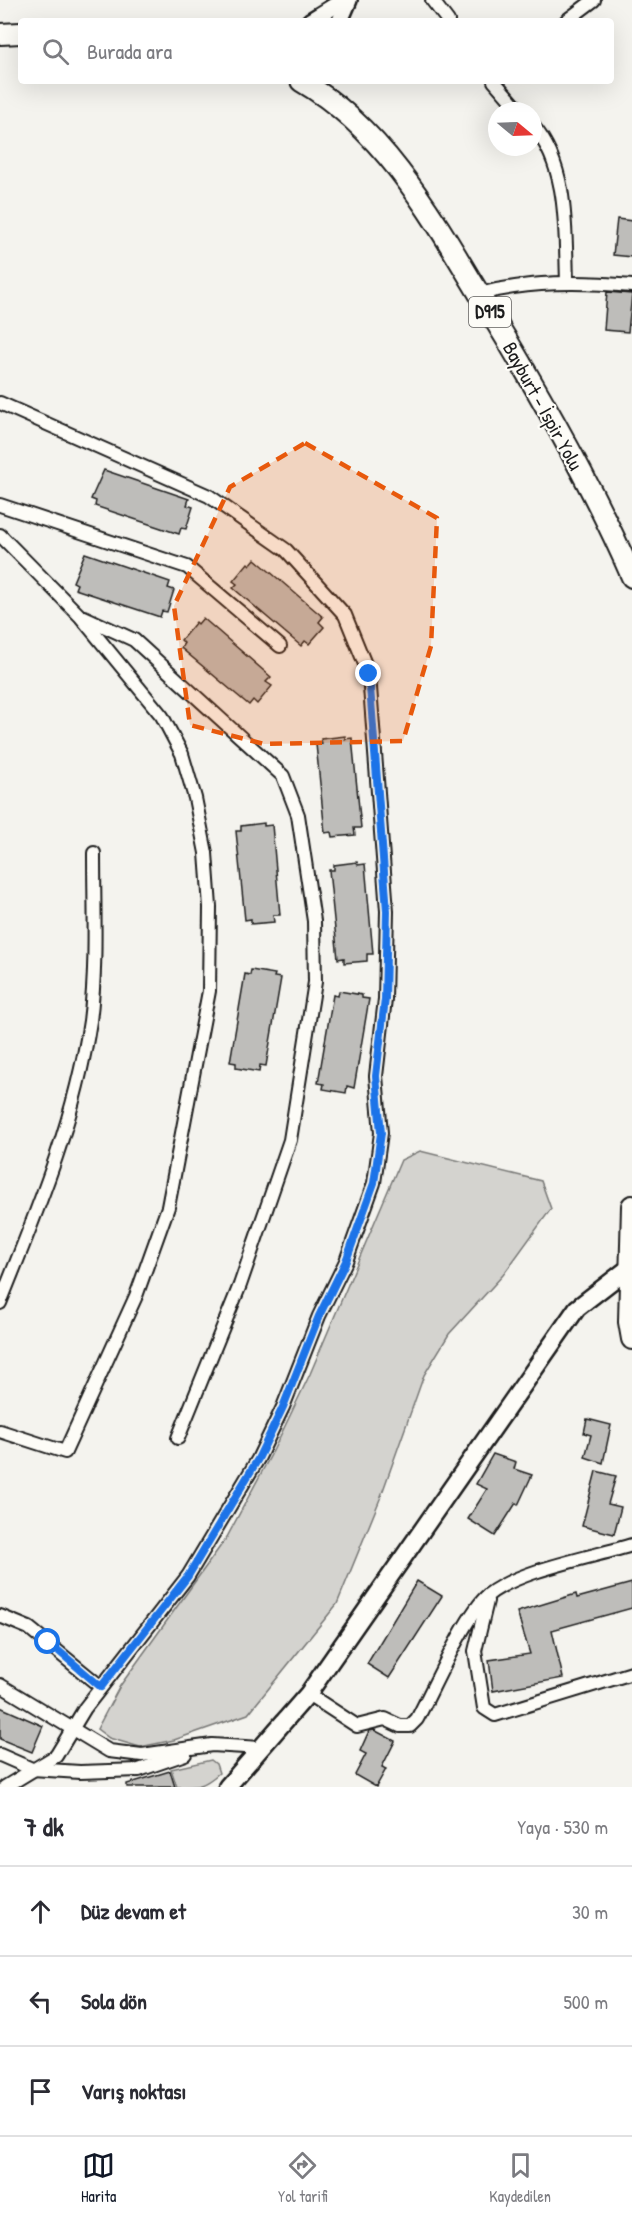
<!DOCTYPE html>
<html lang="tr">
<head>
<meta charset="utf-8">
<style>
	body { margin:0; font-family:"Patrick Hand",sans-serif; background:#f7f7f7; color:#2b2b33 }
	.compass { position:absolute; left:488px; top:102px; width:54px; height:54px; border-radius:50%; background:#fff; box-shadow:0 6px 24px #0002; rotate:109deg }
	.stop { position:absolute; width:18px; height:18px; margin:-14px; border:4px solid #1a73e8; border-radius:50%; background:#fff }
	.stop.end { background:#1a73e8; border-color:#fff; box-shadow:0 2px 6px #0008 }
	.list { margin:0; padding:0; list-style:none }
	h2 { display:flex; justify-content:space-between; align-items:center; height:78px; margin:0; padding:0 24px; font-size:26px }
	h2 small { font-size:20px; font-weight:400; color:#7c7c81 }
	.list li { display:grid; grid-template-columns:39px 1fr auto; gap:18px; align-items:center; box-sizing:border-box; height:90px; padding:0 24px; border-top:2px solid #e1e1e2 }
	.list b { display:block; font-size:22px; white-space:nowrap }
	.list em { font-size:20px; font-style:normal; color:#7c7c81 }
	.icon { flex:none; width:33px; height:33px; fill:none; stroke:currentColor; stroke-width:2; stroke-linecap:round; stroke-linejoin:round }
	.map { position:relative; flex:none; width:632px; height:1787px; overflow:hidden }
	.search { position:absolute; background:#fff; box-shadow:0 6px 24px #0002; left:18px; right:18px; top:18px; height:66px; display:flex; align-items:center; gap:15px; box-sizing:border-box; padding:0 21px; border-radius:6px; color:#7c7c81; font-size:22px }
	.sheet { height:348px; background:#fff }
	nav { display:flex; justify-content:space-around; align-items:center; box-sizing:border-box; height:84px; border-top:2px solid #e1e1e2; background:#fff; font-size:16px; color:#7c7c81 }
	nav a { display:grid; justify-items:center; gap:3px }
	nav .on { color:#111827 }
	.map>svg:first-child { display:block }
</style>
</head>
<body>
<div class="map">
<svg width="632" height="1787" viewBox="0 0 632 1787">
	<rect width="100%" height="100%" fill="#f4f3ee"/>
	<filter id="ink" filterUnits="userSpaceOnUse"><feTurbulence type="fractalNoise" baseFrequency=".0167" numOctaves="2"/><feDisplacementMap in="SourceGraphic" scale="12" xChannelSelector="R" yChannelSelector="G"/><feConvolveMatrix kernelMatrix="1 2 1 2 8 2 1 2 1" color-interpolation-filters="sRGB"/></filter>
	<g filter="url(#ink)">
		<g fill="#d4d3cf" stroke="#787876" stroke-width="1.5">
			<path d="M 420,1151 L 541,1181 L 551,1209 L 503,1275 L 449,1334 L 424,1375 L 380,1499 L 337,1604 L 248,1714 L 174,1740 L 140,1747 L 109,1738 L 97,1729 L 120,1686 L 227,1537 L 273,1451 L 310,1374 L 401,1160 Z"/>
			<path d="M 211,1760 L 216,1764 L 219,1773 C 203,1787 198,1787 177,1787 L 171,1769 Z"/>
		</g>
		<g fill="#bebdba" stroke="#1c1c1c" stroke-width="1.5">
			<path d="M 617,219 L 632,221 L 632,257 L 613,255 Z"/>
			<path d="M 607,292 L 632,294 L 628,332 L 604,330 Z"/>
			<path d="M 104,470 L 189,499 L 187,505 L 193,507 L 186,529 L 181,528 L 179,534 L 95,506 L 96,501 L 91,499 Z"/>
			<path d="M 85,553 L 170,582 L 168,588 L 174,590 L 167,612 L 162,611 L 160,617 L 75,589 L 77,584 L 73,582 Z"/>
			<path d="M 255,559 L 323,617 L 319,622 L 324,627 L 309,644 L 305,641 L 301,646 L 233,588 L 237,584 L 233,581 L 248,563 L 250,565 Z"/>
			<path d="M 203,618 L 271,677 L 266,682 L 272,686 L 257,704 L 253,700 L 249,705 L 181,648 L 184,643 L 181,640 L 196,622 L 198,624 Z"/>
			<path d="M 345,736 L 345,739 L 352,738 L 361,828 L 354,828 L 355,835 L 332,837 L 331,832 L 325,833 L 316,744 L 322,744 L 321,739 Z"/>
			<path d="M 264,823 L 264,826 L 272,825 L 280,915 L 273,915 L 274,922 L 251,924 L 251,919 L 245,920 L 236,831 L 241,831 L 241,826 Z"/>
			<path d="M 357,862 L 358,865 L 365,864 L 373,954 L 367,954 L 367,961 L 344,963 L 344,958 L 338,959 L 329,870 L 334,870 L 334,865 Z"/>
			<path d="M 251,970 L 275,974 L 274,977 L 281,978 L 266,1066 L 260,1065 L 259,1072 L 236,1068 L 236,1063 L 230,1062 L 245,974 L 250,975 Z"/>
			<path d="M 339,991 L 362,995 L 362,998 L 369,999 L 354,1088 L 347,1086 L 346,1093 L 323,1089 L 324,1084 L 318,1083 L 333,995 L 338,996 Z"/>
			<path d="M 587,1419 L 611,1425 L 603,1463 L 585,1457 L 591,1435 L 584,1433 Z"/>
			<path d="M 493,1454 L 516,1462 L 514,1469 L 532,1475 L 518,1505 L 516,1503 L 495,1536 L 468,1519 L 487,1489 L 476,1484 Z"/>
			<path d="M 596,1471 L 616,1476 L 608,1504 L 621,1507 L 614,1534 L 582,1526 Z"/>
			<path d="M 417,1581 L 442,1596 L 389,1678 L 367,1664 Z"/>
			<path d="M 632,1583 L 632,1608 L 552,1630 L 563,1678 L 493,1691 L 489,1660 L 530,1654 L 517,1612 L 576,1594 L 577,1598 Z"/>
			<path d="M 0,1707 L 43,1726 L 32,1752 L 0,1739 Z"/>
			<path d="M 374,1730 L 395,1741 L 382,1767 L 386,1769 L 376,1787 L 355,1775 L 366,1754 L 360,1751 L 369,1731 Z"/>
			<path d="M 170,1771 L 175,1787 L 127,1787 L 127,1784 Z"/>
		</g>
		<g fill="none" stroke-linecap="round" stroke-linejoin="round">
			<defs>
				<g id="minor">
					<path d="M 432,0 L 448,21"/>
					<path d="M 566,21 L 594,0"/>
					<path d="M 494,81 L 520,111"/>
					<path d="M 533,126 C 569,168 565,230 567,282"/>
					<path d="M 479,294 C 531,281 579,281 632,286"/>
					<path d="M 0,403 L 209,496 L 286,550 L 345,615 L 369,674 L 387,911 L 385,999 L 376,1076 L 381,1133 L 374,1183 L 346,1261 L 319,1316 L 283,1407 L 258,1459 L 188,1576 L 85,1708 L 56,1756 L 5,1787"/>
					<path d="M 0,505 L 187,567 L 280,646"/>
					<path d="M 0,535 L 80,616 L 162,716 L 182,754 L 195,798 L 206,853 L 210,907 L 209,991 L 168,1207 L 136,1296 L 65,1452 L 0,1431"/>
					<path d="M 84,617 L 134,640 L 283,776 L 298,815 L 314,921 L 315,982 L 290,1140 L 240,1285 L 178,1438"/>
					<path d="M 0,1303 C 37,1211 75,1121 90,1021 C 97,966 94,909 94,853"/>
					<path d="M 487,1601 L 475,1651 L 484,1708 L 495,1715 L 632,1673"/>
					<path d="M 0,1616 L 29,1628 L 101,1687"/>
					<path d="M 0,1685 L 109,1751 L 142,1755 L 212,1745 L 261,1748"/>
					<path d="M 308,1694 L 357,1726 L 385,1719 L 400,1726 L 410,1726 L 417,1719 C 433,1689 466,1614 488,1595 C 519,1570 593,1557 632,1545"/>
					<path d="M 0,1755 L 32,1769 L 80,1772 L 139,1770 L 185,1754"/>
				</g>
				<g id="tertiary">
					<path d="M 310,21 L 344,0"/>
					<path d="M 340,21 L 349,0"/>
				</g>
				<path id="secondary" d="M 227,1787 L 308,1694 L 577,1308 L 630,1267"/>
				<g id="primary">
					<path d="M 0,34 L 21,33"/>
					<path d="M 301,81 C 389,132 439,228 490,312 C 542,397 592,485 632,577"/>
					<path d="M 632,1206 L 629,1322 L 632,1339"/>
				</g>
			</defs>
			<use href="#minor" stroke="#1c1c1c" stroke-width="16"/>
			<use href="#tertiary" stroke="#1c1c1c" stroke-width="20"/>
			<use href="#secondary" stroke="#1c1c1c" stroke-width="21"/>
			<use href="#primary" stroke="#1c1c1c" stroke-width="24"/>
			<use href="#minor" stroke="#fdfcf7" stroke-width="12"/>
			<use href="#tertiary" stroke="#fdfcf7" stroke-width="15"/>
			<use href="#secondary" stroke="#fdfcf7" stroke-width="16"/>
			<use href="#primary" stroke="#fdfcf7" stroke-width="20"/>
		</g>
	</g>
	<g fill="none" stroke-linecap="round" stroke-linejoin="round" filter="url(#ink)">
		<path stroke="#1a73e8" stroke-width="8" d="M 48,1642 L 101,1687 L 188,1576 L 258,1459 L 283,1407 L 319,1316 L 346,1261 L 374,1183 L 381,1133 L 376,1076 L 385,999 L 387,911 L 369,674"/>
	</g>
	<path fill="#e8590c" fill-opacity="0.2" stroke="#e8590c" stroke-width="4.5" stroke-dasharray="12 8" stroke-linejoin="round" d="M 305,443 L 437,518 L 431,646 L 403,741 L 264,744 L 190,725 L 174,606 L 230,487 Z"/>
	<g text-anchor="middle" stroke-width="4.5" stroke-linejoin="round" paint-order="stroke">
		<rect fill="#fdfcf7" stroke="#605f5e" stroke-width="1.5" x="469" y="297" width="42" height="30" rx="4.5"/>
		<g font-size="18" font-weight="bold" fill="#1c1c1c">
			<text x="490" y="318">D915</text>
		</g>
		<g font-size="20" fill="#1c1c1c" stroke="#fdfcf7">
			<text transform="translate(543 406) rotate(61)" y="7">Bayburt - İspir Yolu</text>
		</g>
	</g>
</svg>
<svg class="compass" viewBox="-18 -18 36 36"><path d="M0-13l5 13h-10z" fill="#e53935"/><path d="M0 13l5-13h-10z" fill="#7c7c81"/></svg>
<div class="stop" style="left:48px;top:1642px"></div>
<div class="stop end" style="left:369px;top:674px"></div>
<div class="search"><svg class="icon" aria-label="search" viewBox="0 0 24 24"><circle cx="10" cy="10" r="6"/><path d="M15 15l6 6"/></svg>Burada ara</div>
</div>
<section class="sheet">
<h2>7 dk<small>Yaya · 530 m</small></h2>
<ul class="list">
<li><svg class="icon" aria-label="ahead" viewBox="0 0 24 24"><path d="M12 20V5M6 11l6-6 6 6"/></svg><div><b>Düz devam et</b></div><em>30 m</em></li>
<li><svg class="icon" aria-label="left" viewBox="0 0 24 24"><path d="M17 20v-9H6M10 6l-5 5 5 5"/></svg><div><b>Sola dön</b></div><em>500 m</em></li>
<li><svg class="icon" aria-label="arrive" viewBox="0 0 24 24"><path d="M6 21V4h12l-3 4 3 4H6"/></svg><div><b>Varış noktası</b></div></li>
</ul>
</section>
<nav>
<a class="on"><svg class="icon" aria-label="map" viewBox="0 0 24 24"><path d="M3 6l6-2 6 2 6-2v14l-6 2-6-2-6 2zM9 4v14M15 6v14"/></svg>Harita</a>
<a><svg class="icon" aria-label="directions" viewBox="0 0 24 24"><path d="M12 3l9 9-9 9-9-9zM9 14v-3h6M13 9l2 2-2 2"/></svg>Yol tarifi</a>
<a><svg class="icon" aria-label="saved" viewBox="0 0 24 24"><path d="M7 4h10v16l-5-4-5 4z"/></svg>Kaydedilen</a>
</nav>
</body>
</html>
